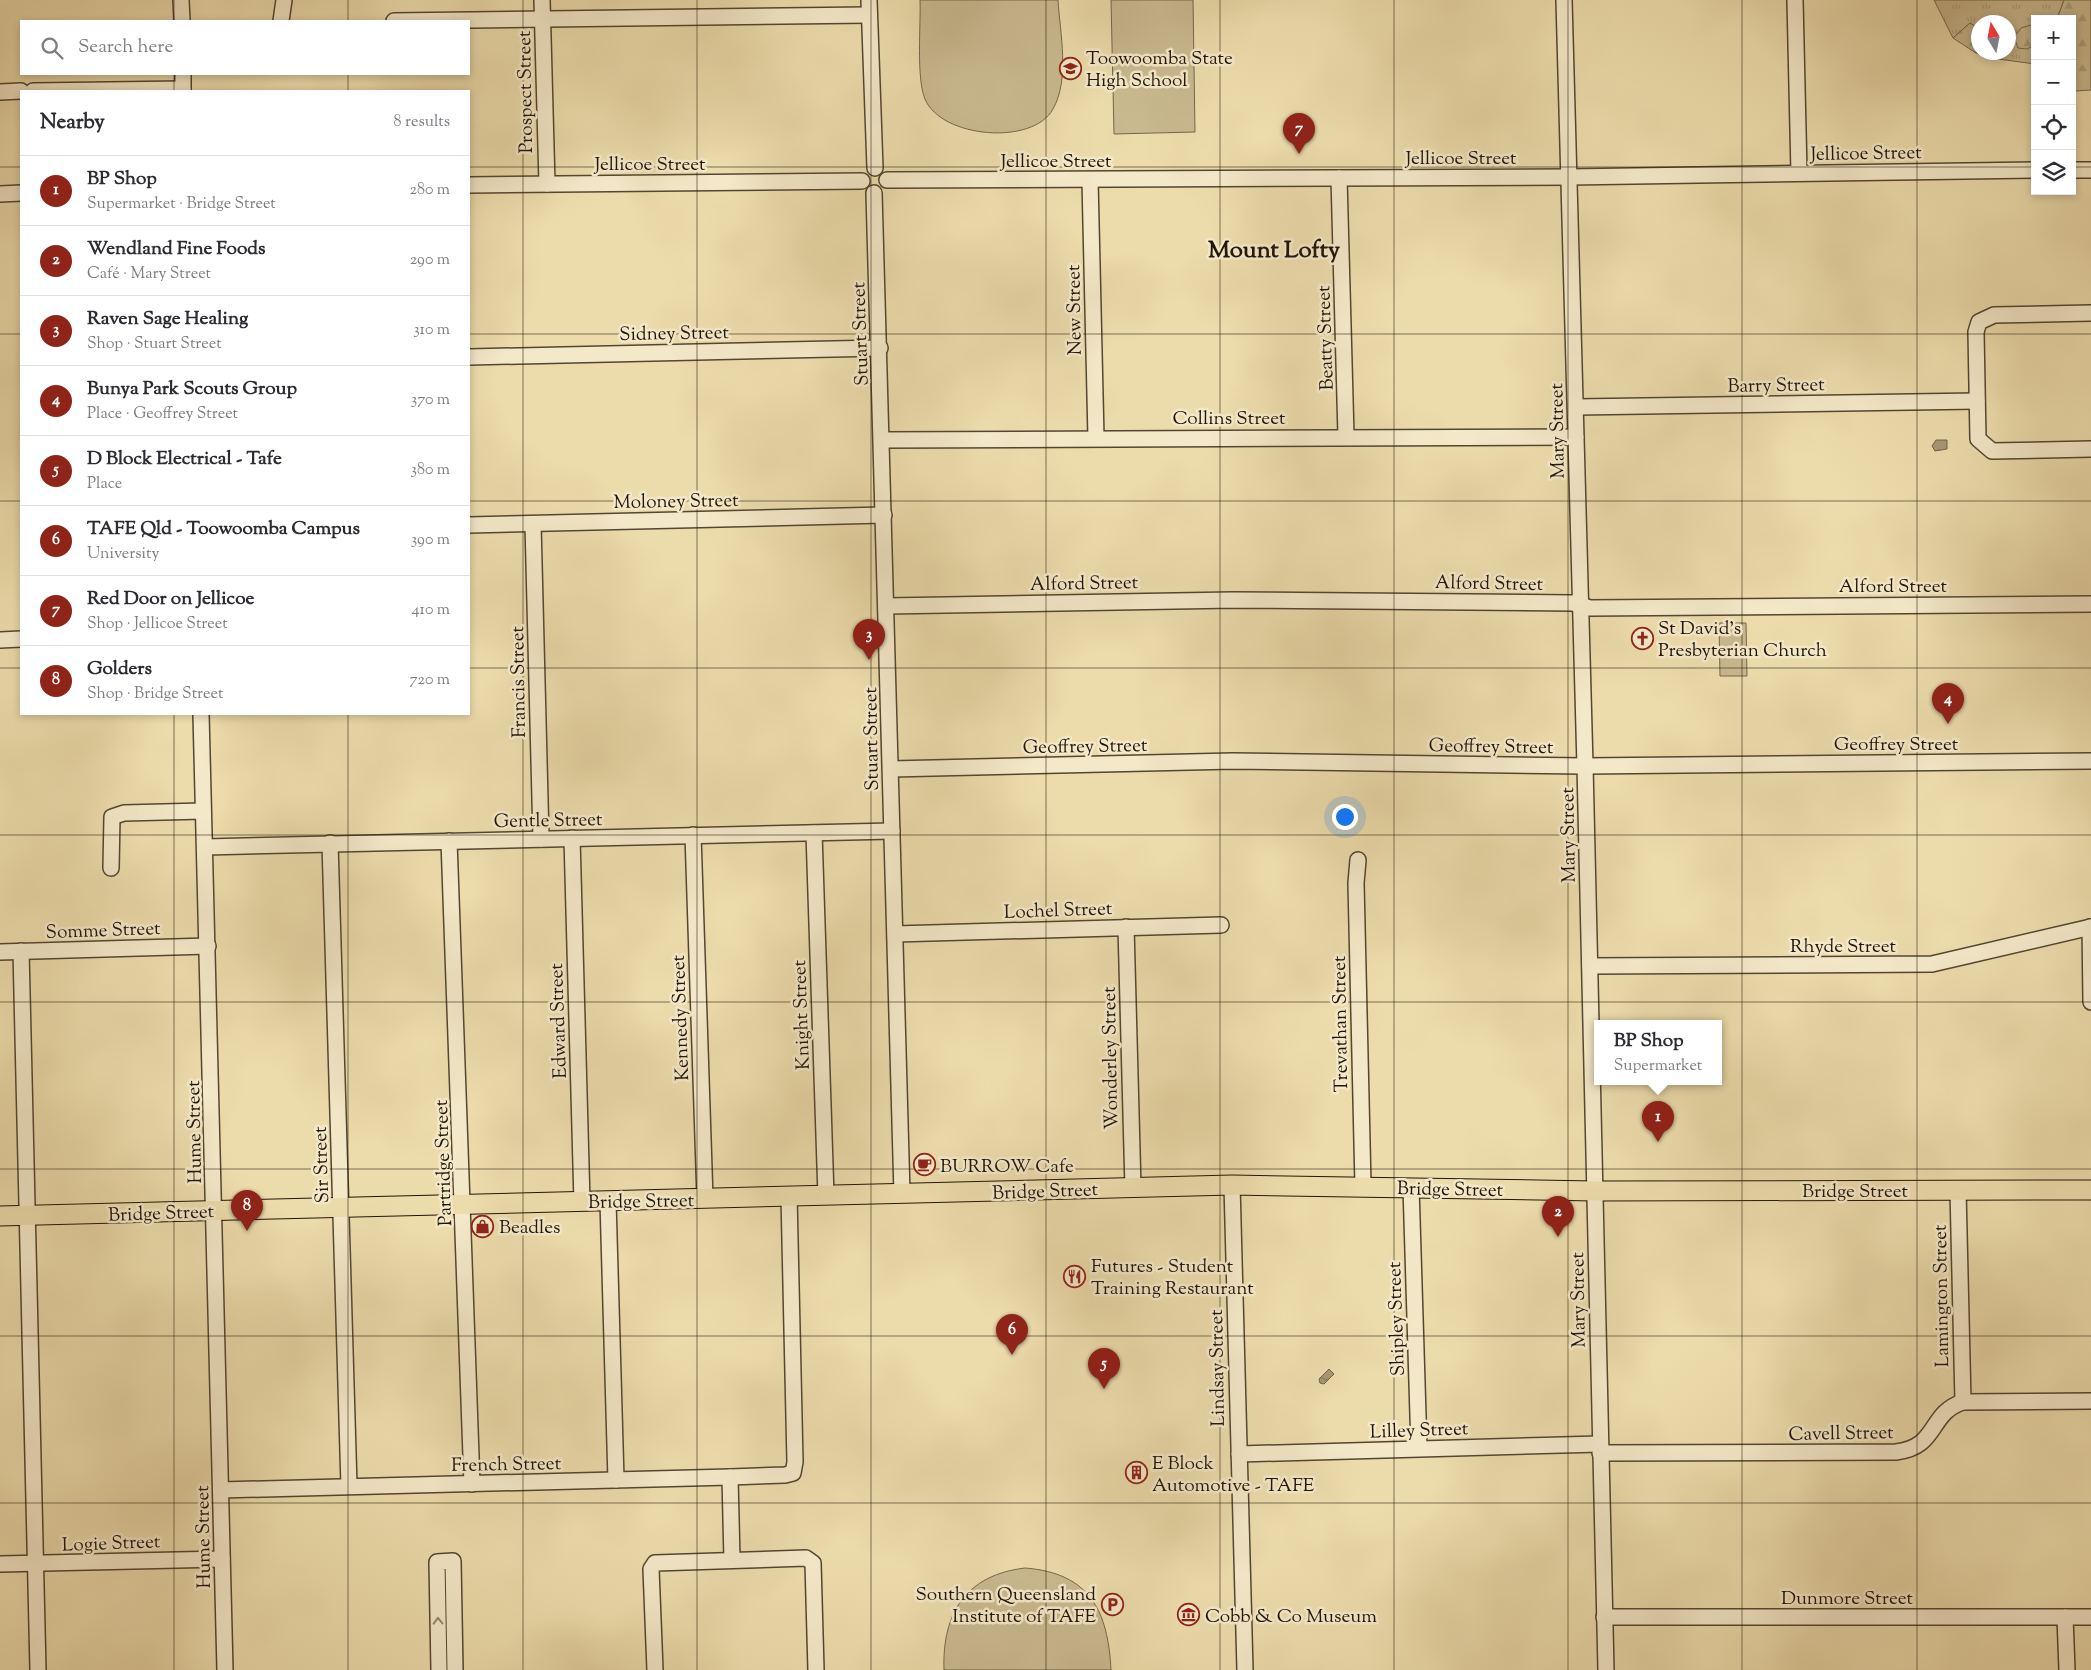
<!DOCTYPE html>
<html lang="en">
<head>
<meta charset="utf-8">
<style>
	body { margin:0; font-family:"Sorts Mill Goudy",serif; background:#f2f2f3; color:#2b2b33 }
	.controls { position:absolute; right:15px; top:15px; display:grid; overflow:hidden; border-radius:0px; box-shadow:0 2px 8px #0003 }
	.controls button { width:45px; height:45px; display:grid; place-items:center; padding:0; border:0; border-bottom:1px solid #e1e1e2; background:#fff; color:#2b2b33; font:25px sans-serif }
	.compass { position:absolute; left:1971px; top:15px; width:45px; height:45px; border-radius:50%; background:#fff; box-shadow:0 2px 8px #0003; rotate:350deg }
	.you { position:absolute; left:1344px; top:816px; width:18px; height:18px; margin:-12px; border:4px solid #fff; border-radius:50%; background:#1a73e8; box-shadow:0 0 0 8px #1a73e833 }
	.badge { display:grid; place-items:center; width:32px; height:32px; border-radius:50%; background:#8f2418; color:#fff; font-size:16px; font-weight:700 }
	.pin { position:absolute; translate:-50% -41px; filter:drop-shadow(0 1px 2px #0008) }
	.pin::after { content:''; position:absolute; top:26px; width:18px; height:15px; background:inherit; clip-path:polygon(0 0,100% 0,50% 100%) }
	.popup { position:absolute; left:1594px; top:1020px; width:128px; height:65px; box-sizing:border-box; display:grid; place-content:center; border-radius:0px; background:#fff; filter:drop-shadow(0 1px 4px #0005); font-size:16px; white-space:nowrap; color:#7c7c81 }
	.popup b { font-size:19px; color:#2b2b33 }
	.popup::after { content:''; position:absolute; left:50%; top:100%; margin-left:-10px; border:10px solid transparent; border-top-color:#fff }
	.list { margin:0; padding:0; list-style:none }
	h2 { display:flex; justify-content:space-between; align-items:center; height:65px; margin:0; padding:0 20px; font-size:21px }
	h2 small { font-size:16px; font-weight:400; color:#7c7c81 }
	.list li { display:grid; grid-template-columns:32px 1fr auto; gap:15px; align-items:center; box-sizing:border-box; height:70px; padding:0 20px; border-top:1px solid #e1e1e2 }
	.list b { display:block; font-size:19px; white-space:nowrap }
	.list p { margin:0; font-size:16px; white-space:nowrap; color:#7c7c81 }
	.list em { font-size:16px; font-style:normal; color:#7c7c81 }
	.icon { flex:none; width:28px; height:28px; fill:none; stroke:currentColor; stroke-width:2; stroke-linecap:round; stroke-linejoin:round }
	.map { position:relative; flex:none; width:2091px; height:1670px; overflow:hidden }
	.search { position:absolute; background:#fff; box-shadow:0 2px 8px #0003; left:20px; top:20px; width:450px; height:55px; display:flex; align-items:center; gap:12px; box-sizing:border-box; padding:0 18px; border-radius:0px; color:#7c7c81; font-size:19px }
	.panel { position:absolute; background:#fff; box-shadow:0 2px 8px #0003; left:20px; top:90px; width:450px; height:625px; border-radius:0px }
	.map>svg:first-child { display:block }
</style>
</head>
<body>
<div class="map">
<svg width="2091" height="1670" viewBox="0 0 2091 1670">
	<defs>
		<pattern id="grass-tufts" width="24" height="20" patternUnits="userSpaceOnUse" patternTransform="scale(1.25)"><rect width="24" height="20" fill="#c9b98f"/><path d="M3 7l-1-3M5 7V3M7 7l1-3M15 17l-1-3M17 17v-4M19 17l1-3" fill="none" stroke="#ac9e7a"/></pattern>
		<pattern id="forest-firs" width="22" height="20" patternUnits="userSpaceOnUse" patternTransform="scale(1.25)"><rect width="22" height="20" fill="#c9b98f"/><path d="M5 1l3.5 6h-7zM16 11l3.5 6h-7z" fill="#ac9e7a"/></pattern>
		<pattern id="water-ripples" width="26" height="14" patternUnits="userSpaceOnUse" patternTransform="scale(1.25)"><rect width="26" height="14" fill="#a79874"/><path d="M2 4q2-2 4 0t4 0M15 11q2-2 4 0t4 0" fill="none" stroke="#887b5d"/></pattern>
	</defs>
	<rect width="100%" height="100%" fill="#ecdbab"/>
	<filter id="stains"><feTurbulence type="fractalNoise" baseFrequency=".004" numOctaves="4"/><feColorMatrix values="0 0 0 0 .2 0 0 0 0 .09 0 0 0 0 .02 0 0 0 .5 -.17"/></filter>
	<radialGradient id="worn" r=".72"><stop offset=".6" stop-color="#630" stop-opacity="0"/><stop offset="1" stop-color="#630" stop-opacity=".3"/></radialGradient>
	<g fill="url(#grass-tufts)" stroke="#75674c">
		<path d="M 1934,0 L 2064,0 L 2057,19 L 2035,19 L 2035,64 L 1991,58 L 1976,53 L 1978,46 L 1978,52 L 2008,52 L 2008,22 L 1978,22 L 1978,28 L 1970,23 L 1953,38 Z"/>
		<path d="M 2072,41 L 2076,62 L 2075,91 L 2072,91 Z"/>
	</g>
	<g fill="url(#forest-firs)" stroke="#75674c">
		<path d="M 2064,0 L 2091,0 L 2091,90 L 2075,91 C 2076,66 2072,43 2072,19 L 2057,19 Z"/>
		<path d="M 1970,23 L 1978,28 L 1976,53 L 1953,38 Z"/>
		<path d="M 2031,25 L 2035,26 L 2035,45 L 2027,49 L 2018,48 L 2014,37 L 2021,28 Z"/>
	</g>
	<g fill="#c9b98f" stroke="#75674c">
		<path d="M 920,0 L 1058,0 C 1060,33 1070,79 1053,109 C 1033,146 941,138 925,99 C 916,78 921,24 920,0 Z"/>
		<path d="M 1111,0 L 1193,0 L 1195,132 L 1114,134 Z"/>
		<path d="M 1719,623 L 1746,623 L 1747,676 L 1720,676 Z"/>
		<path d="M 1025,1568 C 1090,1573 1108,1611 1111,1670 L 944,1670 C 942,1613 966,1575 1025,1568 Z"/>
	</g>
	<g fill="url(#water-ripples)" stroke="#716449">
		<path d="M 1936,440 L 1947,440 L 1947,449 L 1935,451 L 1932,446 Z"/>
		<path d="M 1329,1369 L 1334,1374 L 1324,1384 L 1320,1383 L 1319,1379 Z"/>
	</g>
	<g fill="none" stroke-linecap="round" stroke-linejoin="round">
		<defs>
			<g id="minor">
				<path d="M 181,0 L 182,21"/>
				<path d="M 542,0 L 547,184"/>
				<path d="M 869,0 L 875,168"/>
				<path d="M 1564,0 L 1585,766 L 1606,1670"/>
				<path d="M 1795,0 L 1799,173"/>
				<path d="M 281,21 L 284,0"/>
				<path d="M 394,21 L 869,15"/>
				<path d="M 183,74 L 183,91"/>
				<path d="M 33,91 L 183,89"/>
				<path d="M 0,92 L 21,91"/>
				<path d="M 2072,170 L 2091,170"/>
				<path d="M 1339,178 L 1346,436"/>
				<path d="M 887,180 L 1569,177 L 2035,170"/>
				<path d="M 1090,180 L 1096,438"/>
				<path d="M 469,185 L 862,181"/>
				<path d="M 874,193 L 902,1194"/>
				<path d="M 0,194 L 21,193"/>
				<path d="M 2091,313 L 1994,315 L 1979,322 L 1976,332 L 1978,439 L 1992,451 L 2091,449"/>
				<path d="M 469,357 L 880,348"/>
				<path d="M 1576,407 L 1977,401"/>
				<path d="M 882,440 L 1576,437"/>
				<path d="M 533,524 L 541,839"/>
				<path d="M 469,525 L 884,515"/>
				<path d="M 887,606 L 1233,600 L 1573,603 L 1590,608 L 2091,604"/>
				<path d="M 0,640 L 21,639"/>
				<path d="M 201,714 L 225,1670"/>
				<path d="M 891,769 L 1233,761 L 1585,766 L 2091,761"/>
				<path d="M 814,833 L 826,1196"/>
				<path d="M 693,835 L 705,1199"/>
				<path d="M 572,838 L 582,1202"/>
				<path d="M 449,841 L 472,1484"/>
				<path d="M 330,843 L 349,1486"/>
				<path d="M 205,847 L 892,831"/>
				<path d="M 1358,860 L 1356,883 L 1363,1186"/>
				<path d="M 111,868 L 112,817 L 124,813 L 203,811"/>
				<path d="M 1126,927 L 1133,1188"/>
				<path d="M 2090,927 L 2091,1002"/>
				<path d="M 895,934 L 1221,925"/>
				<path d="M 21,951 L 38,1670"/>
				<path d="M 0,952 L 208,946"/>
				<path d="M 1590,966 L 1932,964 L 2091,927"/>
				<path d="M 1232,1185 L 1245,1670"/>
				<path d="M 1411,1187 L 1419,1448"/>
				<path d="M 1958,1190 L 1963,1402"/>
				<path d="M 608,1201 L 616,1480"/>
				<path d="M 1600,1453 L 1896,1452 C 1939,1447 1928,1413 1963,1402 L 2091,1401"/>
				<path d="M 1239,1454 L 1600,1444"/>
				<path d="M 730,1477 L 732,1560"/>
				<path d="M 221,1490 L 730,1477 L 785,1475 L 793,1473 L 795,1462 L 789,1196"/>
				<path d="M 0,1564 L 222,1559"/>
				<path d="M 1604,1617 L 2091,1617"/>
				<path d="M 2065,1617 L 2067,1670"/>
				<path d="M 439,1670 L 437,1562 L 453,1561 L 455,1670"/>
				<path d="M 655,1670 L 651,1569 L 655,1563 L 806,1558 L 813,1563 L 816,1670"/>
			</g>
			<path id="major" d="M 0,1216 L 1232,1185 L 1594,1191 L 2091,1190"/>
		</defs>
		<use href="#minor" stroke="#544631" stroke-width="18"/>
		<use href="#major" stroke="#211508" stroke-width="21"/>
		<use href="#minor" stroke="#f3e8c8" stroke-width="15"/>
		<use href="#major" stroke="#ecdbab" stroke-width="19"/>
	</g>
	<defs><path id="oneway-chevron" d="M-2-3.5L2.5 0L-2 3.5" fill="none" stroke-width="1.6" stroke-linecap="round" stroke-linejoin="round" transform="scale(1.25)"/></defs>
	<use stroke="#948972" href="#oneway-chevron" transform="translate(438 1621) rotate(-91)"/>
	<path fill="none" stroke="#211508" stroke-width="1" stroke-opacity="0.55" d="M 174,0 L 174,21M 348,0 L 348,21M 523,0 L 523,1670M 697,0 L 697,1670M 871,0 L 871,1670M 1046,0 L 1046,1670M 1220,0 L 1220,1670M 1394,0 L 1394,1670M 1568,0 L 1568,1670M 1742,0 L 1742,1670M 1917,0 L 1917,1670M 174,74 L 174,91M 348,74 L 348,91M 0,167 L 21,167M 469,167 L 2035,167M 2072,167 L 2091,167M 0,334 L 21,334M 469,334 L 2091,334M 0,501 L 21,501M 469,501 L 2091,501M 0,668 L 21,668M 469,668 L 2091,668M 174,714 L 174,1670M 348,714 L 348,1670M 0,835 L 2091,835M 0,1002 L 2091,1002M 0,1169 L 2091,1169M 0,1336 L 2091,1336M 0,1503 L 2091,1503"/>
	<defs>
		<symbol id="school-ring" viewBox="-11 -11 22 22"><circle r="9.5" fill="#f3e8c8" stroke="#8f2418" stroke-width="1.5"/><path d="M0-5L7-2L0 1L-7-2ZM-4 1L0 2.5L4 1V4Q0 6-4 4Z" fill="#8f2418"/></symbol>
		<symbol id="church-ring" viewBox="-11 -11 22 22"><circle r="9.5" fill="#f3e8c8" stroke="#8f2418" stroke-width="1.5"/><path d="M-1.2-6h2.4v3.5h3.3v2.4h-3.3V6h-2.4V-.1h-3.3v-2.4h3.3Z" fill="#8f2418"/></symbol>
		<symbol id="cafe-ring" viewBox="-11 -11 22 22"><circle r="9.5" fill="#f3e8c8" stroke="#8f2418" stroke-width="1.5"/><path d="M-5.5-4.5H6V0H3Q3 3.5 0 3.5H-2.5Q-5.5 3.5-5.5 0ZM3-3.2v2h1.7v-2ZM-6 4.5H4V6H-6Z" fill="#8f2418"/></symbol>
		<symbol id="shop-ring" viewBox="-11 -11 22 22"><circle r="9.5" fill="#f3e8c8" stroke="#8f2418" stroke-width="1.5"/><path d="M-5-2.5h2.3a2.7 3.5 0 0 1 5.4 0H5L5.5 6h-11ZM-1.5-2.5h3a1.5 2.3 0 0 0-3 0Z" fill="#8f2418"/></symbol>
		<symbol id="restaurant-ring" viewBox="-11 -11 22 22"><circle r="9.5" fill="#f3e8c8" stroke="#8f2418" stroke-width="1.5"/><path d="M-5-6h1v4h1v-4h1v4h1v-4h1v5L-1.5 .5V6h-2V.5L-5-1ZM5-6V6H3V1.5H1.5Q1.5-4 5-6Z" fill="#8f2418"/></symbol>
		<symbol id="building-ring" viewBox="-11 -11 22 22"><circle r="9.5" fill="#f3e8c8" stroke="#8f2418" stroke-width="1.5"/><path d="M-4-6H4V6H1V3H-1V6H-4ZM-2.5-4.3h1.7v1.8h-1.7ZM.8-4.3h1.7v1.8H.8ZM-2.5-1h1.7V.8h-1.7ZM.8-1h1.7V.8H.8Z" fill="#8f2418"/></symbol>
		<symbol id="parking-ring" viewBox="-11 -11 22 22"><circle r="9.5" fill="#f3e8c8" stroke="#8f2418" stroke-width="1.5"/><path d="M-3.5-5.5H1a3.5 3.5 0 0 1 0 7H-1V5.5H-3.5ZM-1-3.4V-.6H.8a1.4 1.4 0 0 0 0-2.8Z" fill="#8f2418"/></symbol>
		<symbol id="museum-ring" viewBox="-11 -11 22 22"><circle r="9.5" fill="#f3e8c8" stroke="#8f2418" stroke-width="1.5"/><path d="M0-6L6-3V-2H-6V-3ZM-5-1h2V3h-2ZM-1-1h2V3h-2ZM3-1h2V3H3ZM-6 4H6V6H-6Z" fill="#8f2418"/></symbol>
	</defs>
	<g fill-rule="evenodd">
		<use href="#school-ring" x="1058" y="56" width="25" height="25"/>
		<use href="#church-ring" x="1630" y="626" width="25" height="25"/>
		<use href="#cafe-ring" x="912" y="1152" width="25" height="25"/>
		<use href="#shop-ring" x="470" y="1214" width="25" height="25"/>
		<use href="#restaurant-ring" x="1062" y="1264" width="25" height="25"/>
		<use href="#building-ring" x="1124" y="1460" width="25" height="25"/>
		<use href="#parking-ring" x="1100" y="1592" width="25" height="25"/>
		<use href="#museum-ring" x="1176" y="1602" width="25" height="25"/>
	</g>
	<g text-anchor="middle" stroke-width="5" stroke-linejoin="round" paint-order="stroke">
		<g font-size="19" fill="#211508" stroke="#f3e8c8" text-anchor="start">
			<text x="1086" y="64">Toowoomba State<tspan x="1086" dy="22">High School</tspan></text>
			<text x="1658" y="634">St David's<tspan x="1658" dy="22">Presbyterian Church</tspan></text>
			<text x="940" y="1172">BURROW Cafe</text>
			<text x="499" y="1233">Beadles</text>
			<text x="1091" y="1272">Futures - Student<tspan x="1091" dy="22">Training Restaurant</tspan></text>
			<text x="1152" y="1469">E Block<tspan x="1152" dy="22">Automotive - TAFE</tspan></text>
			<text x="1096" y="1600" text-anchor="end">Southern Queensland<tspan x="1096" dy="22">Institute of TAFE</tspan></text>
			<text x="1205" y="1622">Cobb &amp; Co Museum</text>
		</g>
		<g font-size="19" fill="#211508" stroke="#f3e8c8">
			<text transform="translate(524 92) rotate(-91)" y="7">Prospect Street</text>
			<text transform="translate(1866 152) rotate(-1)" y="7">Jellicoe Street</text>
			<text x="1461" y="164">Jellicoe Street</text>
			<text x="1056" y="167">Jellicoe Street</text>
			<text x="650" y="170">Jellicoe Street</text>
			<text transform="translate(1073 310) rotate(-91)" y="7">New Street</text>
			<text transform="translate(674 332) rotate(-1)" y="7">Sidney Street</text>
			<text transform="translate(859 334) rotate(-92)" y="7">Stuart Street</text>
			<text transform="translate(1324 338) rotate(-92)" y="7">Beatty Street</text>
			<text transform="translate(1776 384) rotate(-1)" y="7">Barry Street</text>
			<text x="1229" y="424">Collins Street</text>
			<text transform="translate(1556 431) rotate(-91)" y="7">Mary Street</text>
			<text transform="translate(676 500) rotate(-1)" y="7">Moloney Street</text>
			<text transform="translate(1084 582) rotate(-1)" y="7">Alford Street</text>
			<text transform="translate(1489 582) rotate(1)" y="7">Alford Street</text>
			<text x="1893" y="592">Alford Street</text>
			<text transform="translate(517 682) rotate(-91)" y="7">Francis Street</text>
			<text transform="translate(870 739) rotate(-91)" y="7">Stuart Street</text>
			<text x="1896" y="750">Geoffrey Street</text>
			<text transform="translate(1085 745) rotate(-1)" y="7">Geoffrey Street</text>
			<text transform="translate(1491 745) rotate(1)" y="7">Geoffrey Street</text>
			<text transform="translate(548 819) rotate(-1)" y="7">Gentle Street</text>
			<text transform="translate(1567 835) rotate(-91)" y="7">Mary Street</text>
			<text transform="translate(1058 909) rotate(-2)" y="7">Lochel Street</text>
			<text transform="translate(103 929) rotate(-2)" y="7">Somme Street</text>
			<text x="1843" y="952">Rhyde Street</text>
			<text transform="translate(800 1015) rotate(-92)" y="7">Knight Street</text>
			<text transform="translate(679 1018) rotate(-92)" y="7">Kennedy Street</text>
			<text transform="translate(557 1021) rotate(-92)" y="7">Edward Street</text>
			<text transform="translate(1339 1024) rotate(-91)" y="7">Trevathan Street</text>
			<text transform="translate(1109 1058) rotate(-91)" y="7">Wonderley Street</text>
			<text transform="translate(193 1132) rotate(-91)" y="7">Hume Street</text>
			<text transform="translate(442 1163) rotate(-92)" y="7">Partridge Street</text>
			<text transform="translate(320 1165) rotate(-92)" y="7">Sir Street</text>
			<text transform="translate(1450 1188) rotate(1)" y="7">Bridge Street</text>
			<text transform="translate(1045 1190) rotate(-2)" y="7">Bridge Street</text>
			<text x="1855" y="1197">Bridge Street</text>
			<text transform="translate(641 1200) rotate(-1)" y="7">Bridge Street</text>
			<text transform="translate(161 1212) rotate(-2)" y="7">Bridge Street</text>
			<text transform="translate(1940 1296) rotate(-91)" y="7">Lamington Street</text>
			<text transform="translate(1577 1300) rotate(-91)" y="7">Mary Street</text>
			<text transform="translate(1395 1319) rotate(-92)" y="7">Shipley Street</text>
			<text transform="translate(1216 1368) rotate(-91)" y="7">Lindsay Street</text>
			<text transform="translate(1419 1429) rotate(-2)" y="7">Lilley Street</text>
			<text transform="translate(1841 1432) rotate(-1)" y="7">Cavell Street</text>
			<text transform="translate(506 1463) rotate(-1)" y="7">French Street</text>
			<text transform="translate(202 1537) rotate(-91)" y="7">Hume Street</text>
			<text transform="translate(111 1542) rotate(-2)" y="7">Logie Street</text>
			<text x="1847" y="1604">Dunmore Street</text>
		</g>
		<g font-size="24" font-weight="bold" fill="#211508" stroke="#f3e8c8">
			<text x="1274" y="257">Mount Lofty</text>
		</g>
	</g>
	<rect width="100%" height="100%" filter="url(#stains)"/>
	<rect width="100%" height="100%" fill="url(#worn)"/>
</svg>
<div class="controls">
<button>+</button>
<button>−</button>
<button><svg class="icon" aria-label="locate" viewBox="0 0 24 24"><circle cx="12" cy="12" r="6"/><path d="M12 2v4M12 18v4M2 12h4M18 12h4"/></svg></button>
<button><svg class="icon" aria-label="layers" viewBox="0 0 24 24"><path d="M12 4l9 5-9 5-9-5zM3 14l9 5 9-5"/></svg></button>
</div>
<svg class="compass" viewBox="-18 -18 36 36"><path d="M0-13l5 13h-10z" fill="#e53935"/><path d="M0 13l5-13h-10z" fill="#7c7c81"/></svg>
<div class="you"></div>
<div class="pin badge" style="left:1658px;top:1142px">1</div>
<div class="popup"><b>BP Shop</b>Supermarket</div>
<div class="pin badge" style="left:1558px;top:1237px">2</div>
<div class="pin badge" style="left:869px;top:660px">3</div>
<div class="pin badge" style="left:1948px;top:724px">4</div>
<div class="pin badge" style="left:1104px;top:1389px">5</div>
<div class="pin badge" style="left:1012px;top:1355px">6</div>
<div class="pin badge" style="left:1299px;top:154px">7</div>
<div class="pin badge" style="left:247px;top:1231px">8</div>
<div class="search"><svg class="icon" aria-label="search" viewBox="0 0 24 24"><circle cx="10" cy="10" r="6"/><path d="M15 15l6 6"/></svg>Search here</div>
<section class="panel">
<h2>Nearby<small>8 results</small></h2>
<ul class="list">
<li><span class="badge">1</span><div><b>BP Shop</b><p>Supermarket · Bridge Street</p></div><em>280 m</em></li>
<li><span class="badge">2</span><div><b>Wendland Fine Foods</b><p>Café · Mary Street</p></div><em>290 m</em></li>
<li><span class="badge">3</span><div><b>Raven Sage Healing</b><p>Shop · Stuart Street</p></div><em>310 m</em></li>
<li><span class="badge">4</span><div><b>Bunya Park Scouts Group</b><p>Place · Geoffrey Street</p></div><em>370 m</em></li>
<li><span class="badge">5</span><div><b>D Block Electrical - Tafe</b><p>Place</p></div><em>380 m</em></li>
<li><span class="badge">6</span><div><b>TAFE Qld - Toowoomba Campus</b><p>University</p></div><em>390 m</em></li>
<li><span class="badge">7</span><div><b>Red Door on Jellicoe</b><p>Shop · Jellicoe Street</p></div><em>410 m</em></li>
<li><span class="badge">8</span><div><b>Golders</b><p>Shop · Bridge Street</p></div><em>720 m</em></li>
</ul>
</section>
</div>
</body>
</html>
